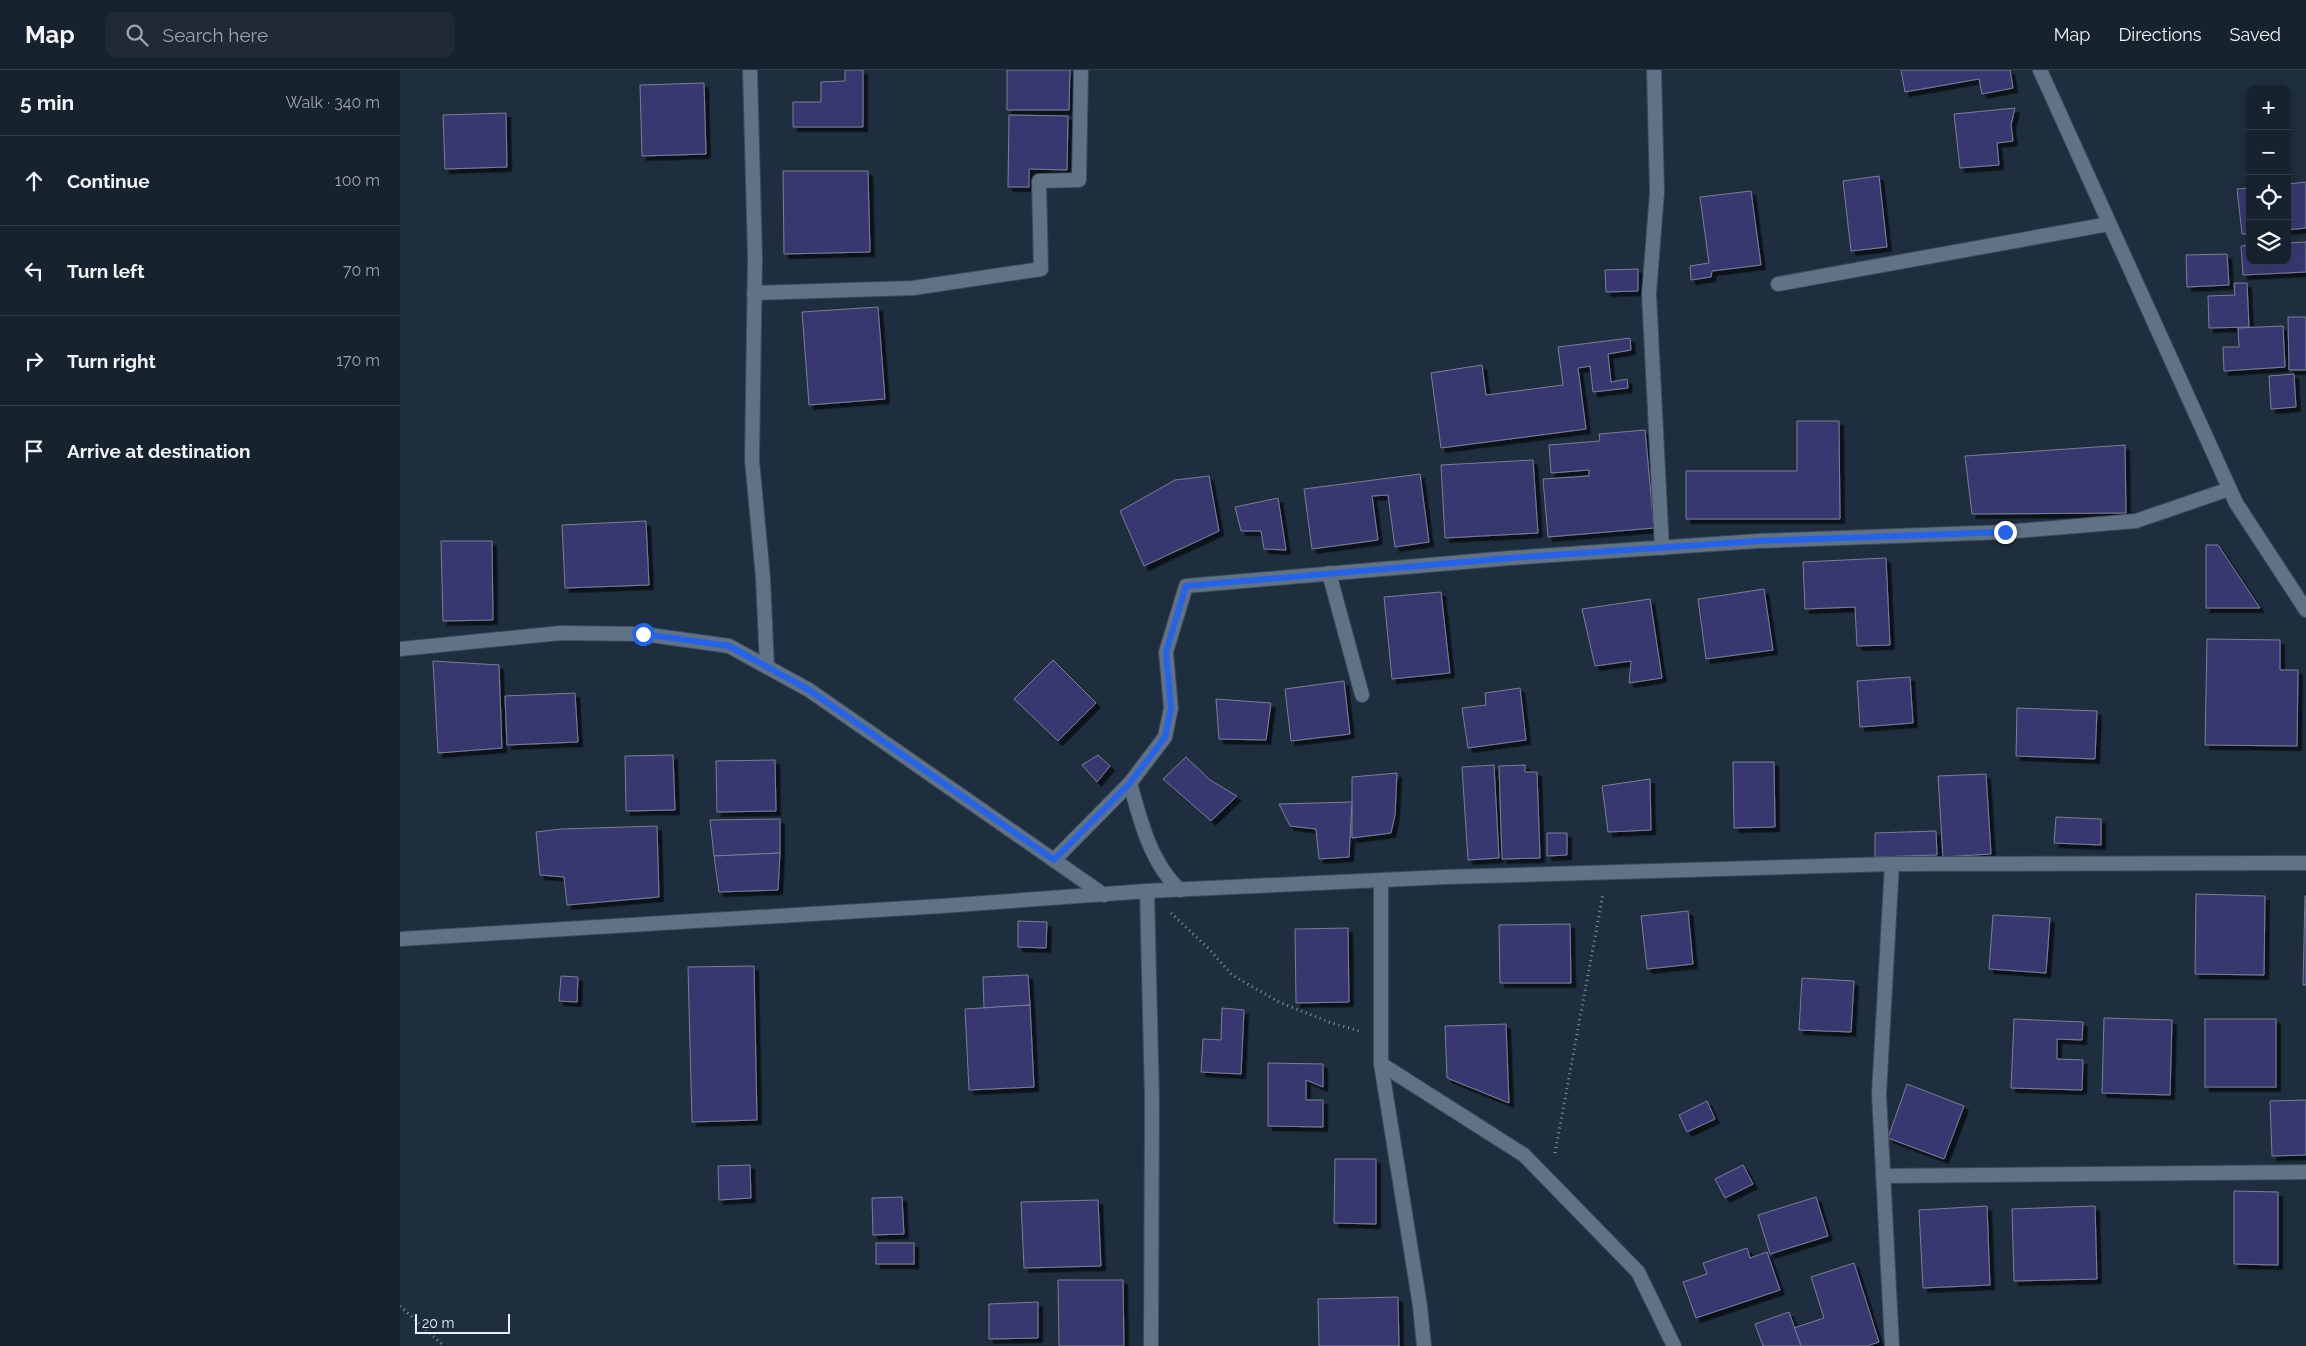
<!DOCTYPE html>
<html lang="en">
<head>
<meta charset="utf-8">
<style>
	body { margin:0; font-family:Raleway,sans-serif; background:#1f2a36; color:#f1f3f6 }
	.controls { position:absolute; right:15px; top:15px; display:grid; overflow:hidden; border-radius:10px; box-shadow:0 5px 20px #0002 }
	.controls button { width:45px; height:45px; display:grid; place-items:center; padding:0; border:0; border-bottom:1px solid #353f4a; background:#16222e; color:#f1f3f6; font:25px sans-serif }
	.scale { position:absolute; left:15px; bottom:12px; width:95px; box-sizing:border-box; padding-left:5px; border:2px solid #e5f0fa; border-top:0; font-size:14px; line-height:18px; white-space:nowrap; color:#e5f0fa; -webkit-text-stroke:4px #1e2e3e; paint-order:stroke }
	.stop { position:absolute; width:15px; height:15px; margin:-11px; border:4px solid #2563eb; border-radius:50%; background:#fff }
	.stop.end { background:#2563eb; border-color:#fff; box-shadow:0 1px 5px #0008 }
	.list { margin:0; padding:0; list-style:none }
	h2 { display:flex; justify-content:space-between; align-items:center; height:65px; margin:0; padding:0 20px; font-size:21px }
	h2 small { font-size:16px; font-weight:400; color:#9ea4aa }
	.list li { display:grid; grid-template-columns:32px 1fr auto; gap:15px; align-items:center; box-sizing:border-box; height:90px; padding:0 20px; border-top:1px solid #353f4a }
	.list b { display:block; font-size:19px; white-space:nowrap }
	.list em { font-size:16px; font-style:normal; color:#9ea4aa }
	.icon { flex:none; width:28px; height:28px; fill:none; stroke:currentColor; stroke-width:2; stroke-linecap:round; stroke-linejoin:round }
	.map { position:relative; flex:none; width:1906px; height:1276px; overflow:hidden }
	header { display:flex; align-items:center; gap:30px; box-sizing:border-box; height:70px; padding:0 25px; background:#16222e; border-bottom:1px solid #353f4a }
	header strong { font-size:24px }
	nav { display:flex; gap:28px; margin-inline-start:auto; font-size:18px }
	.search { width:350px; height:45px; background:#1f2a36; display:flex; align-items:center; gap:12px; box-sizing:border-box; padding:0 18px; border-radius:10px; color:#9ea4aa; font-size:19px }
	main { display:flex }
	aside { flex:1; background:#16222e }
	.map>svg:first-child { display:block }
</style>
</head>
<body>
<header>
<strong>Map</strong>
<div class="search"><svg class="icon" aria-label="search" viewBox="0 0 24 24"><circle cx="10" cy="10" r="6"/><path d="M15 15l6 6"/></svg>Search here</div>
<nav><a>Map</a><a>Directions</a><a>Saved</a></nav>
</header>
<main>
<aside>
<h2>5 min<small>Walk · 340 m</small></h2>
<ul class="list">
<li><svg class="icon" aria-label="ahead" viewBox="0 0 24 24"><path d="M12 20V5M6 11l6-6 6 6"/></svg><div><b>Continue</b></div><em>100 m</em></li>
<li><svg class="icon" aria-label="left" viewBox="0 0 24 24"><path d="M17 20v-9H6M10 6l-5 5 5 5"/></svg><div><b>Turn left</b></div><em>70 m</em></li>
<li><svg class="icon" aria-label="right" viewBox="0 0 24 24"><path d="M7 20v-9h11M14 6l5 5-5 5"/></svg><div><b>Turn right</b></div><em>170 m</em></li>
<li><svg class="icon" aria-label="arrive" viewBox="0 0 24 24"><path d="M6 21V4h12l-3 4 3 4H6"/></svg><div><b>Arrive at destination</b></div></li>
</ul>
</aside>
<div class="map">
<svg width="1906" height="1276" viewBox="0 0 1906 1276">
	<defs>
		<filter id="shadow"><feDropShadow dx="4.5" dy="4.5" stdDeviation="0" flood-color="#0009"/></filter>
	</defs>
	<rect width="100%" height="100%" fill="#1e2e3e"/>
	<g fill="#39396f" stroke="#7b7d95" filter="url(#shadow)">
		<path d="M 445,0 L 463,0 L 463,57 L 393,57 L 393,32 L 421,32 L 421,12 L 445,11 Z"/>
		<path d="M 607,0 L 670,0 L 669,40 L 607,40 Z"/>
		<path d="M 1501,0 L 1610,0 L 1613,18 L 1582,24 L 1579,9 L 1505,22 Z"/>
		<path d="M 304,13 L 306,84 L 242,86 L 240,15 Z"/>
		<path d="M 1615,38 L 1611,55 L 1613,71 L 1597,73 L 1599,95 L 1560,98 L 1554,44 Z"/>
		<path d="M 106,43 L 107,97 L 45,99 L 43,45 Z"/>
		<path d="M 609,45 L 668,46 L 667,100 L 629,99 L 629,117 L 608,117 Z"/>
		<path d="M 383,101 L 468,101 L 470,182 L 384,184 Z"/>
		<path d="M 1479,106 L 1487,177 L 1451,181 L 1443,111 Z"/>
		<path d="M 1906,112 L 1906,158 L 1887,160 L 1887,114 Z"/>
		<path d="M 1850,118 L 1850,164 L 1842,164 L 1837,119 Z"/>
		<path d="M 1351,121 L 1361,195 L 1312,201 L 1311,207 L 1291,210 L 1290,196 L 1309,193 L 1300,127 Z"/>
		<path d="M 1906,172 L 1906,202 L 1843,205 L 1841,176 L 1850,175 L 1850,191 L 1887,191 L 1887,173 Z"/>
		<path d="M 1827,184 L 1829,215 L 1787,217 L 1786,185 Z"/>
		<path d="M 1238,199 L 1238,221 L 1206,222 L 1205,200 Z"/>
		<path d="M 1834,213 L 1847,213 L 1849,257 L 1809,258 L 1808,226 L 1835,225 Z"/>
		<path d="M 478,237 L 485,329 L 409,335 L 402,242 Z"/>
		<path d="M 1888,247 L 1906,247 L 1906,300 L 1889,300 Z"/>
		<path d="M 1883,256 L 1885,297 L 1824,301 L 1823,277 L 1839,277 L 1838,258 Z"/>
		<path d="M 1230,268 L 1231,280 L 1208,284 L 1211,312 L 1227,309 L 1228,318 L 1193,322 L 1190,296 L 1178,298 L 1186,359 L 1041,378 L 1031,303 L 1082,295 L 1086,325 L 1163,315 L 1158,277 Z"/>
		<path d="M 1894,304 L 1896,337 L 1871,339 L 1869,306 Z"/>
		<path d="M 1397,351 L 1439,351 L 1440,449 L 1286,449 L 1286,401 L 1397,401 Z"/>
		<path d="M 1245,360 L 1254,458 L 1148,467 L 1143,409 L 1189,406 L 1189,400 L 1151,403 L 1149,375 L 1200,371 L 1199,364 Z"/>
		<path d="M 1725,375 L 1726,443 L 1572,444 L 1565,386 Z"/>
		<path d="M 1133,390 L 1138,463 L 1045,468 L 1041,395 Z"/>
		<path d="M 1020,404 L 1029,472 L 995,477 L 988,425 L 972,426 L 978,470 L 912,479 L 904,419 Z"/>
		<path d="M 809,406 L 819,461 L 744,496 L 720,441 L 775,410 Z"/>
		<path d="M 878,428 L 886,480 L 864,479 L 861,461 L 841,461 L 835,437 Z"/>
		<path d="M 246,451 L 249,515 L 165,518 L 162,455 Z"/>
		<path d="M 41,471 L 92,471 L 93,550 L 43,551 Z"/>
		<path d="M 1806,475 L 1818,475 L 1860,538 L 1806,538 Z"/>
		<path d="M 1486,488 L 1490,575 L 1457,576 L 1455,537 L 1405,539 L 1403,492 Z"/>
		<path d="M 1364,519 L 1373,580 L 1306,589 L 1298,529 Z"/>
		<path d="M 1041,522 L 1050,603 L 992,609 L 984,527 Z"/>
		<path d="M 1250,529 L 1262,608 L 1229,613 L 1231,591 L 1195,596 L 1182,539 Z"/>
		<path d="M 1807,569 L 1880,570 L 1880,600 L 1898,600 L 1897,676 L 1805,675 Z"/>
		<path d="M 653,590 L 696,633 L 658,671 L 614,629 Z"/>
		<path d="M 33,591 L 99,595 L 102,678 L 38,683 Z"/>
		<path d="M 1510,607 L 1513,653 L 1460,657 L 1457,611 Z"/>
		<path d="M 944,611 L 950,664 L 891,671 L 885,619 Z"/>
		<path d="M 1120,618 L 1126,670 L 1068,678 L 1062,638 L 1086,635 L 1085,623 Z"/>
		<path d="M 175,623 L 178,672 L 107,675 L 105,626 Z"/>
		<path d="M 816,629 L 871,633 L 866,670 L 819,669 Z"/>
		<path d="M 1617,638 L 1697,641 L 1695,689 L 1616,686 Z"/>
		<path d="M 273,685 L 275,740 L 226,741 L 225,686 Z"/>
		<path d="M 698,685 L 710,696 L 697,712 L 682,695 Z"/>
		<path d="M 786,687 L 810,710 L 837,726 L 811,751 L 763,709 Z"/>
		<path d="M 375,690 L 376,741 L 317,742 L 316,691 Z"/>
		<path d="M 1333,692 L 1374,692 L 1375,757 L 1334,758 Z"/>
		<path d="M 1094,695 L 1099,788 L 1068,790 L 1062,697 Z"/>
		<path d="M 1125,695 L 1125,702 L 1137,702 L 1140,788 L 1102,789 L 1099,696 Z"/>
		<path d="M 997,703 L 995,745 L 991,763 L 952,768 L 952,707 Z"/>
		<path d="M 1586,704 L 1591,784 L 1543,787 L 1538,706 Z"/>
		<path d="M 1250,709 L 1251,760 L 1208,762 L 1202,716 Z"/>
		<path d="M 952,732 L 949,787 L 919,789 L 916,759 L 890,756 L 879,734 Z"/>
		<path d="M 1656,747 L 1701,749 L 1701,775 L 1654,773 Z"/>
		<path d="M 380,749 L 380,783 L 314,786 L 310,750 Z"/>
		<path d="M 257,756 L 259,827 L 167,835 L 164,807 L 140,805 L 136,762 L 161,759 Z"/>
		<path d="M 1536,761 L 1537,785 L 1475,787 L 1475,763 Z"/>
		<path d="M 1147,763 L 1167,763 L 1167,785 L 1147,786 Z"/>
		<path d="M 380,783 L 378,820 L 319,822 L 314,786 Z"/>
		<path d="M 1796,824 L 1865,826 L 1864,905 L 1795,904 Z"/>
		<path d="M 1905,826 L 1906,826 L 1906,915 L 1903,915 Z"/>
		<path d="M 1288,841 L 1293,894 L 1247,899 L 1241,846 Z"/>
		<path d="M 1593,845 L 1650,848 L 1646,903 L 1589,899 Z"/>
		<path d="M 618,851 L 647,852 L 646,878 L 618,877 Z"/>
		<path d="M 1170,854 L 1171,913 L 1100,913 L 1099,855 Z"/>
		<path d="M 948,858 L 949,932 L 896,933 L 895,859 Z"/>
		<path d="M 354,896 L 357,1050 L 292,1052 L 288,897 Z"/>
		<path d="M 628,905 L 630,935 L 584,938 L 583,907 Z"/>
		<path d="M 161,906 L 178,907 L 177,932 L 159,931 Z"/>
		<path d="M 1402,908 L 1454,911 L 1451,962 L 1399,960 Z"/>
		<path d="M 630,935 L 634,1017 L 569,1020 L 565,939 Z"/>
		<path d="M 822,938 L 844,940 L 841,1004 L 801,1002 L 803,969 L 821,970 Z"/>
		<path d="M 1704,948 L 1772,950 L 1770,1025 L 1702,1023 Z"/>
		<path d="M 1614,949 L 1683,952 L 1682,970 L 1657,969 L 1657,989 L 1683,990 L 1682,1020 L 1611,1018 Z"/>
		<rect x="1805" y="949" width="71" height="68"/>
		<path d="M 1106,954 L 1109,1033 L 1047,1008 L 1045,956 Z"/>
		<path d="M 868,993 L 923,994 L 923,1017 L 906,1010 L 906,1030 L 923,1030 L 923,1057 L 868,1056 Z"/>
		<path d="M 1507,1014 L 1564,1036 L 1544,1089 L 1488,1068 Z"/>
		<path d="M 1906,1030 L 1906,1085 L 1872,1086 L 1870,1031 Z"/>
		<path d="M 1307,1031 L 1315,1049 L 1287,1062 L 1279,1045 Z"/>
		<path d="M 935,1089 L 976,1089 L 976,1154 L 934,1153 Z"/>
		<path d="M 350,1095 L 351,1128 L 319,1130 L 318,1096 Z"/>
		<path d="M 1343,1095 L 1353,1114 L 1325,1128 L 1315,1109 Z"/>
		<path d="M 1834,1121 L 1878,1122 L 1878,1195 L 1834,1194 Z"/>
		<path d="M 502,1127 L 504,1164 L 473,1165 L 472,1128 Z"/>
		<path d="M 1416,1127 L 1428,1166 L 1370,1184 L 1358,1145 Z"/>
		<path d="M 698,1130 L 701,1196 L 624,1198 L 621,1132 Z"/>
		<path d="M 1587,1136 L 1590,1215 L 1523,1218 L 1519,1140 Z"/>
		<path d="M 1695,1136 L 1697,1209 L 1614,1211 L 1612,1139 Z"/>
		<rect x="476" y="1173" width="38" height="21"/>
		<path d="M 1347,1178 L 1350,1188 L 1367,1182 L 1380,1220 L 1296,1248 L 1283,1212 L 1307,1204 L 1303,1193 Z"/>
		<path d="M 1454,1193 L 1479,1272 L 1467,1276 L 1401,1276 L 1394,1258 L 1424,1248 L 1411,1207 Z"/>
		<path d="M 658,1210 L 723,1210 L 724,1276 L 659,1276 Z"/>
		<path d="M 998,1227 L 999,1276 L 919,1276 L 918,1229 Z"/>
		<path d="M 638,1232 L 638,1268 L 589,1269 L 589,1234 Z"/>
		<path d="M 1389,1242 L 1401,1276 L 1363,1276 L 1355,1254 Z"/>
	</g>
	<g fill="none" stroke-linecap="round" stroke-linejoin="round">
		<defs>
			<path id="service" d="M 929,503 L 962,625"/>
			<g id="minor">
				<path d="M 350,0 L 355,188 L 352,390 L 363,508 L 367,597"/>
				<path d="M 1254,0 L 1257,122 L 1249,224 L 1262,478"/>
				<path d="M 1640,0 L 1836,433 L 1906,540"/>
				<path d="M 1378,214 L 1709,154"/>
				<path d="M 354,223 L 513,218 L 641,199 L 639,111 L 679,110 L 681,0"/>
				<path d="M 0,579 L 161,563 L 243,564 L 329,576 L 409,620 L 704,825"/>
				<path d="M 654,790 L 730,713"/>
				<path d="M 981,811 L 981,994 L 1020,1236 L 1024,1276"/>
				<path d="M 780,820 C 751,794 740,750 730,713 L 765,667 L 771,638 L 766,582 L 786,516 L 1110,488 L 1358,471 L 1605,462 L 1736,451 L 1829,419"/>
				<path d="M 747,821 L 752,1029 L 751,1276"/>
				<path d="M 0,869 L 542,836 L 747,821 L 1045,807 L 1492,794 L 1906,793"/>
				<path d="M 981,994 L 1124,1085 L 1238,1202 L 1274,1276"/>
				<path d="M 1483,1106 L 1906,1102"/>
				<path d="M 1492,1276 L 1479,1024 L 1492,794"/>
			</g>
		</defs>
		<use href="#service" stroke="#3c4a57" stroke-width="16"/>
		<use href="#minor" stroke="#3c4a57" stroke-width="16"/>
		<g stroke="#8794a1" stroke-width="3" stroke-dasharray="1 4" stroke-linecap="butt">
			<path d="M 771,843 L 810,880 L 832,905 L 879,932 L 929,952 L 959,961"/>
			<path d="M 1155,1083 L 1203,824"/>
			<path d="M 0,1236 L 44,1276"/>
		</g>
		<use href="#service" stroke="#607285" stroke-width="14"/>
		<use href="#minor" stroke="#607285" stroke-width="14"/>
	</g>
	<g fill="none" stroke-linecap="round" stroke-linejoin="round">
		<path stroke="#2563eb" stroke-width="6" d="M 243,564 L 329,576 L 409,620 L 654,790 L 730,713 L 765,667 L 771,638 L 766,582 L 786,516 L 1110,488 L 1358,471 L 1605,462"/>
	</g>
</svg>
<div class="controls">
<button>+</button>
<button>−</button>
<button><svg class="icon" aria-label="locate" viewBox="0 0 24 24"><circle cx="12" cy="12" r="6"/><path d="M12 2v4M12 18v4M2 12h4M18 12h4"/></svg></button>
<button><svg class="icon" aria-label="layers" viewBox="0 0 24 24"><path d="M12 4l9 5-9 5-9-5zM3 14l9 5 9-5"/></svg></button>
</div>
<div class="scale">20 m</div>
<div class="stop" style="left:243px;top:564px"></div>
<div class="stop end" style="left:1605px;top:462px"></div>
</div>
</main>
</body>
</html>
